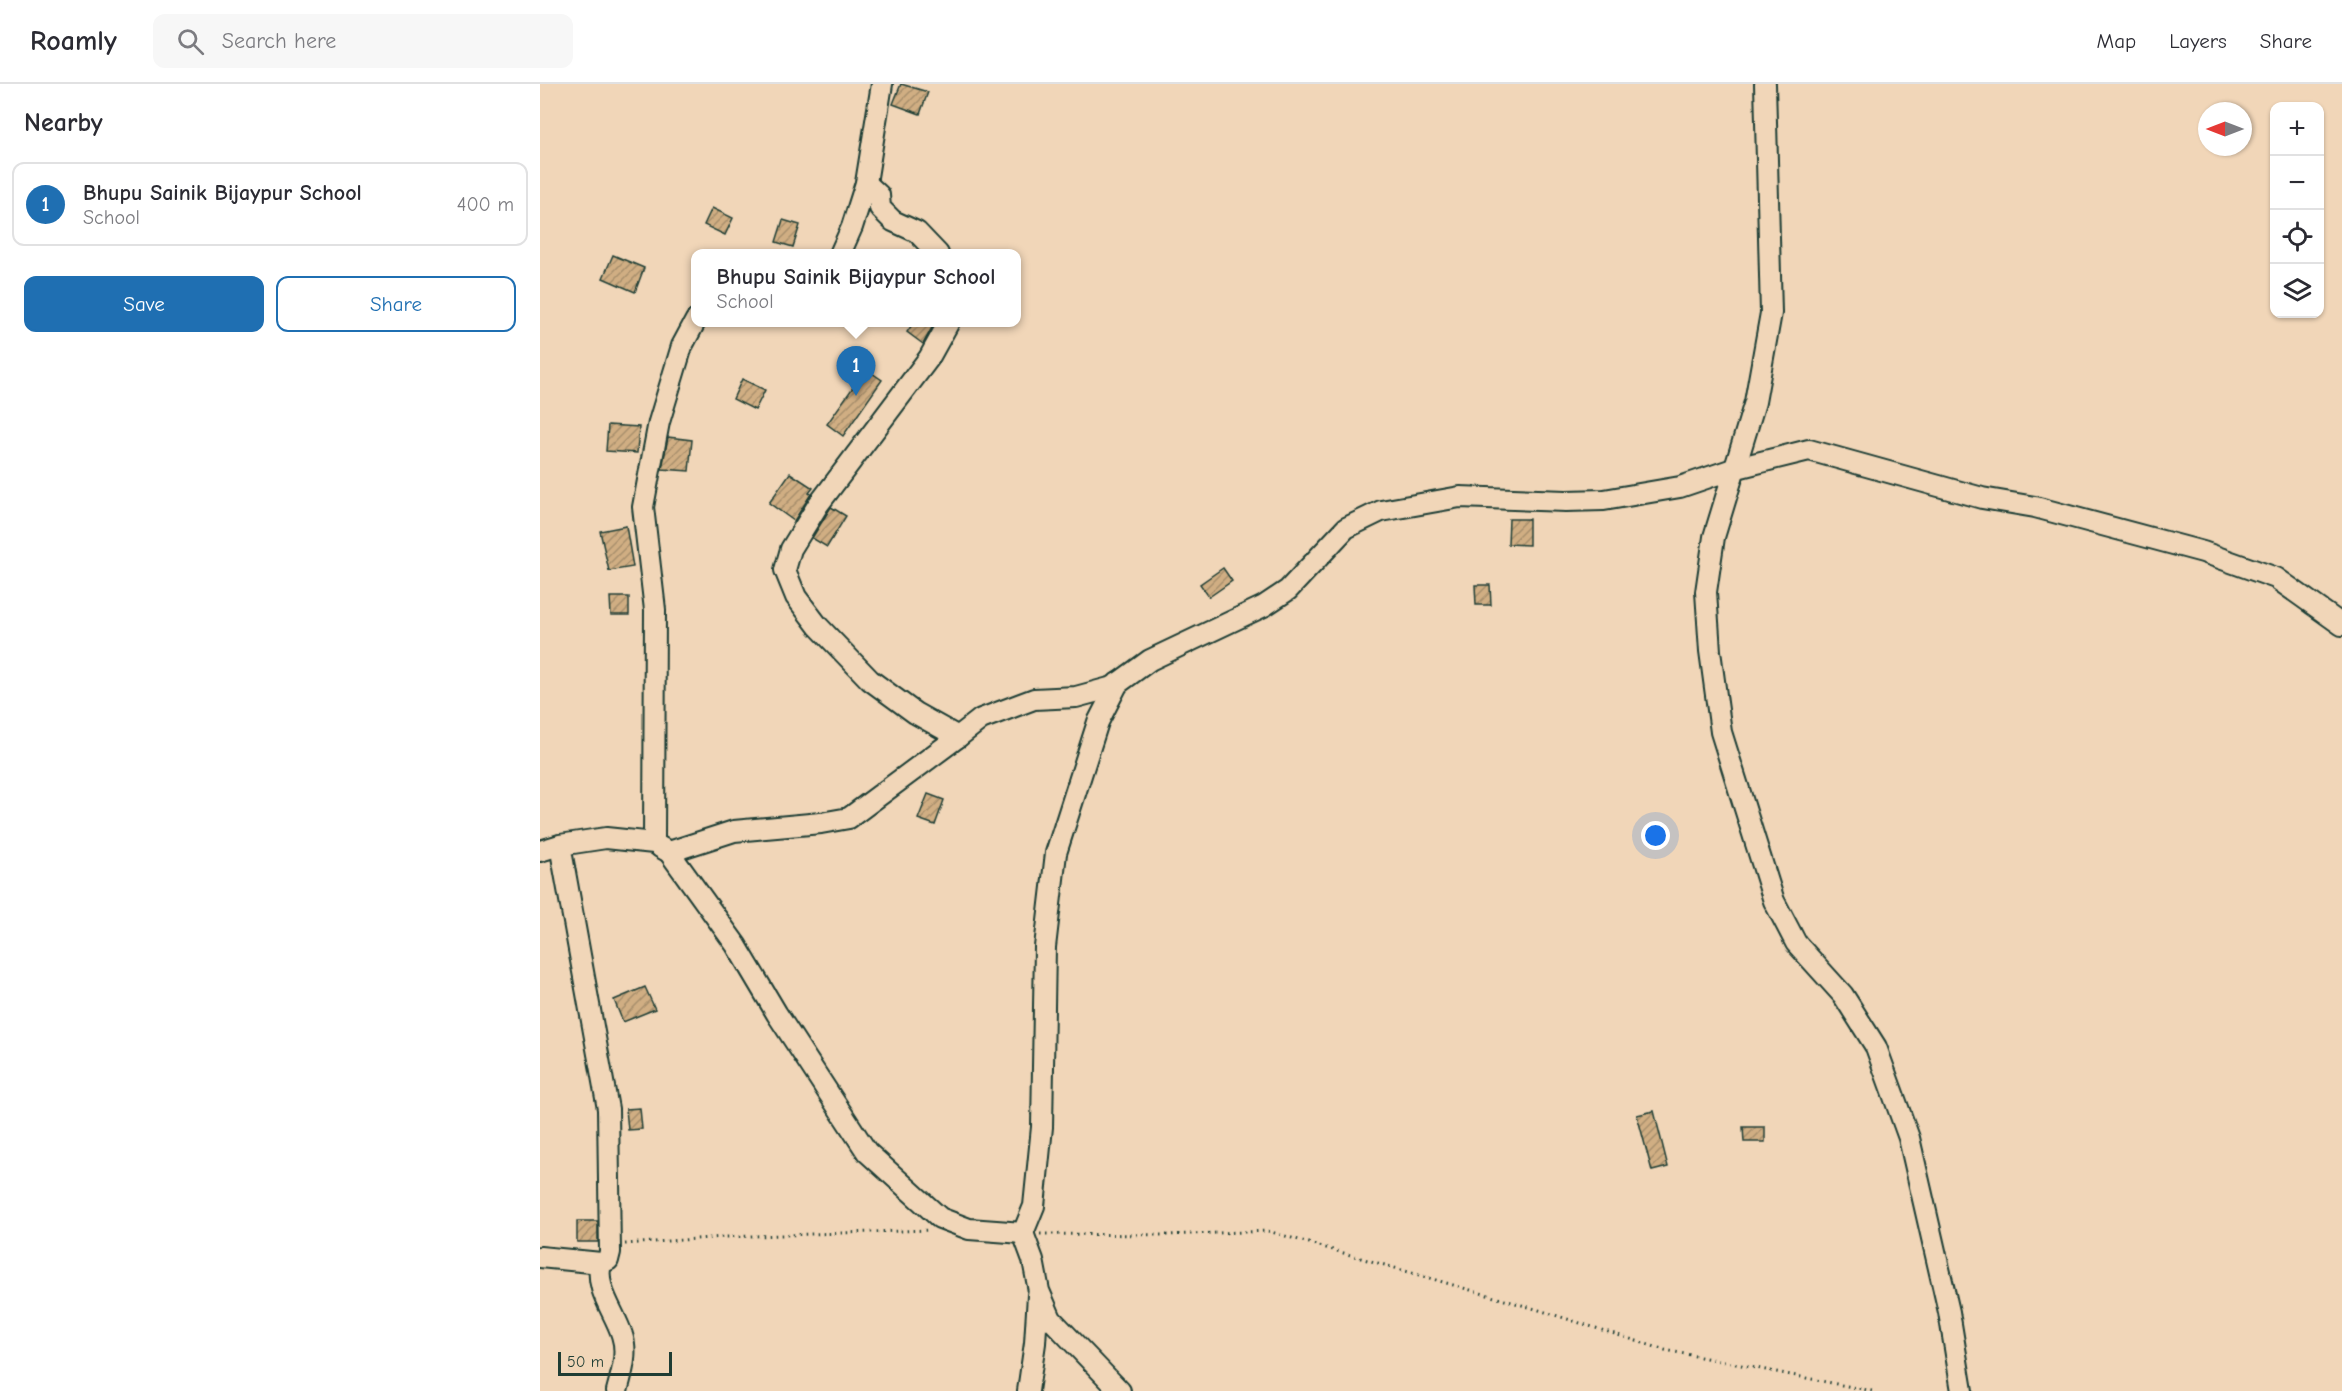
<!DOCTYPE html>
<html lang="en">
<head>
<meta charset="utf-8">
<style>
	body { margin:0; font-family:"Comic Neue",sans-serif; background:#f7f7f7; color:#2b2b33 }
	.controls { position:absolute; right:18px; top:18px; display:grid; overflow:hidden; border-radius:12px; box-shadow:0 2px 4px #0004 }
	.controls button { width:54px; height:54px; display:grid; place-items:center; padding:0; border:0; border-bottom:2px solid #e1e1e2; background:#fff; color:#2b2b33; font:30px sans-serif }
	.compass { position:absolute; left:1658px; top:18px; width:54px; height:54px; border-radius:50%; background:#fff; box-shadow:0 2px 4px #0004; rotate:270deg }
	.scale { position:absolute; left:18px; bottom:15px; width:114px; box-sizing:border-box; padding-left:6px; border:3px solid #1f3d34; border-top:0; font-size:16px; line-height:21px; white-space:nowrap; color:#1f3d34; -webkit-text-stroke:4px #f1d6b8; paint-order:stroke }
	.you { position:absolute; left:1116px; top:752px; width:21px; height:21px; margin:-15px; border:4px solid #fff; border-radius:50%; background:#1a73e8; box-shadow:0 0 0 9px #1a73e833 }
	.badge { display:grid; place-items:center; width:39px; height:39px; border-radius:50%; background:#1f6fb2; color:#fff; font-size:20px; font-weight:700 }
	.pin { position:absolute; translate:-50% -50px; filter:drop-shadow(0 2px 3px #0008) }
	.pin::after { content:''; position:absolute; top:32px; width:21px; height:18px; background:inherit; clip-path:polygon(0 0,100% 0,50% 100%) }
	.popup { position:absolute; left:151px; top:165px; width:330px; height:78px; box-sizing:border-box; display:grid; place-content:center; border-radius:12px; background:#fff; filter:drop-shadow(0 2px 4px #0005); font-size:20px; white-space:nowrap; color:#7c7c81 }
	.popup b { font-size:22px; color:#2b2b33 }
	.popup::after { content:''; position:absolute; left:50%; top:100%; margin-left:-12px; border:12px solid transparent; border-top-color:#fff }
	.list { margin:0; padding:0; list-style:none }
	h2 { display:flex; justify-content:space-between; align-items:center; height:78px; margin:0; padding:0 24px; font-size:26px }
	h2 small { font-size:20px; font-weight:400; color:#7c7c81 }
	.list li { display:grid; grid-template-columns:39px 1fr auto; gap:18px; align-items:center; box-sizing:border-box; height:84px; margin:0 12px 12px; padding:0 12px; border:2px solid #e1e1e2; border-radius:12px }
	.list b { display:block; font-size:22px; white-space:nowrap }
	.list p { margin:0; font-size:20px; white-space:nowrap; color:#7c7c81 }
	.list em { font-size:20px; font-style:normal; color:#7c7c81 }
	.actions { display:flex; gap:12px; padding:18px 24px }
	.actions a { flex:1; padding:14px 0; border:2px solid #1f6fb2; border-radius:12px; text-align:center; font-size:21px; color:#1f6fb2 }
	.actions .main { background:#1f6fb2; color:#fff }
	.icon { flex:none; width:33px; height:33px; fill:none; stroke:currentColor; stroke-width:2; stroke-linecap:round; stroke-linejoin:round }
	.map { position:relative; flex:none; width:1802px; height:1307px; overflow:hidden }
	header { display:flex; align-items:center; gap:36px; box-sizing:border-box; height:84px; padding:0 30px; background:#fff; border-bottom:2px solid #e1e1e2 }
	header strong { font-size:28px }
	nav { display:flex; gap:33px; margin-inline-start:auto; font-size:21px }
	.search { width:420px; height:54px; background:#f7f7f7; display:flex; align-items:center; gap:15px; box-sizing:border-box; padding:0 21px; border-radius:12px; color:#7c7c81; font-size:22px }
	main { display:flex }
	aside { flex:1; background:#fff }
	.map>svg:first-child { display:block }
</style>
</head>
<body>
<header>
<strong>Roamly</strong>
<div class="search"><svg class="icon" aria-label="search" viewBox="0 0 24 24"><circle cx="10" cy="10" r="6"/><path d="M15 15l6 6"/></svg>Search here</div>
<nav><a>Map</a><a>Layers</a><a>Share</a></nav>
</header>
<main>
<aside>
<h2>Nearby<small></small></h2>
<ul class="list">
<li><span class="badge">1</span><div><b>Bhupu Sainik Bijaypur School</b><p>School</p></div><em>400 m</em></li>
</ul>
<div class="actions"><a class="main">Save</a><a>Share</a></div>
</aside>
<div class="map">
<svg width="1802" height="1307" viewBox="0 0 1802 1307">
	<defs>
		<pattern id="building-hatch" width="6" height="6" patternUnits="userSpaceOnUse" patternTransform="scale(1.5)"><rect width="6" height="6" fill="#d0ae83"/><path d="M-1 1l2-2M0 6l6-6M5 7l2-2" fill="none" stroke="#a88f6c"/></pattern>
	</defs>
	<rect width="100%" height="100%" fill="#f1d6b8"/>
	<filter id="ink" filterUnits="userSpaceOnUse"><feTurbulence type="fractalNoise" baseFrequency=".0167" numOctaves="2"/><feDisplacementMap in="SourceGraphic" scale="12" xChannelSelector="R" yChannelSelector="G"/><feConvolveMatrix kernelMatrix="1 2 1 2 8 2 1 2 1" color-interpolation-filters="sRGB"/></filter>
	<g filter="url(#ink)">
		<g fill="url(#building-hatch)" stroke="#1f3d34" stroke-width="1.5">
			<path d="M 361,0 L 388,8 L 380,30 L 353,20 Z"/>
			<path d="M 172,124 L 193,134 L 185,151 L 164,141 Z"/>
			<path d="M 243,136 L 260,141 L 253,163 L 236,158 Z"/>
			<path d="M 73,171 L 104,184 L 95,208 L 63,194 Z"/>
			<path d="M 374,238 L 395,238 L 383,260 L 367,248 Z"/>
			<path d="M 326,285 L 342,296 L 303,352 L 287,340 Z"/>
			<path d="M 202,295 L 225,306 L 215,326 L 193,315 Z"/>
			<path d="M 68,341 L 99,343 L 97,369 L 66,367 Z"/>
			<path d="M 128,353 L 152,356 L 149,387 L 122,385 Z"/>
			<path d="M 250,389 L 273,404 L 269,409 L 271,410 L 254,437 L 229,419 Z"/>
			<path d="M 291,423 L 306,432 L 287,463 L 272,454 Z"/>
			<path d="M 969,435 L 989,435 L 989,461 L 968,460 Z"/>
			<path d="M 86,442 L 93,483 L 69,487 L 60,447 Z"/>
			<path d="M 683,484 L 692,497 L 669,513 L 660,500 Z"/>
			<path d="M 935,501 L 950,501 L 951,521 L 936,521 Z"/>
			<path d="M 70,513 L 89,513 L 89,531 L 71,531 Z"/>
			<path d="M 388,710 L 404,716 L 395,741 L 378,735 Z"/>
			<path d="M 105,903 L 115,925 L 83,938 L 74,916 Z"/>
			<path d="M 100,1024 L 102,1045 L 88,1046 L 86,1025 Z"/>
			<path d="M 1114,1027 L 1128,1083 L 1112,1087 L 1097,1031 Z"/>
			<path d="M 1203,1043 L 1225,1043 L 1225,1058 L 1204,1058 Z"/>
			<rect x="37" y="1137" width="21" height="21"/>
		</g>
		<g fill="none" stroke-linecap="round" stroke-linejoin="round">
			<defs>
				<g id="minor">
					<path d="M 1225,0 L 1231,229 L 1215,318 L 1174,453 L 1166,508 L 1170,567 L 1181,648 L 1234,817 L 1256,859 L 1303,911 L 1336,963 L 1369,1054 L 1409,1228 L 1422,1307"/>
					<path d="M 326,99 L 339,111 L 340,124 L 353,137 L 377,148 L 398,170"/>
					<path d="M 300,170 L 312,143 L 326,99 L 342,0"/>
					<path d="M 409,238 L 389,274 L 278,421 L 251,465 L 245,486 L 256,513 L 278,542 L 330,596 L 375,629 L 418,653 L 441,635 L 494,615 L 536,613 L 573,603 L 610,576 L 724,522 L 748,506 L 806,444 L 841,427 L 920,413 L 1026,417 L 1064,416 L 1140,403 L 1193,385 L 1269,366 L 1442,414 L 1495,423 L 1663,468 L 1736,494 L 1802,541"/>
					<path d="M 120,763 L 129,768 L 194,747 L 281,739 L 309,734 L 418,653"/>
					<path d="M 0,767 L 20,761"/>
					<path d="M 129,768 L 196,861 L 237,930 L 327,1068 L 400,1134 L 429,1145 L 483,1149 L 494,1122 L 502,1043 L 505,863 L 516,769 L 558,638 L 578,599"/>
					<path d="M 483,1149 L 493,1176 L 499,1207 L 511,1235 L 580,1307"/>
					<path d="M 0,1173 L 61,1179 L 68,1176 L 70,1168 L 68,1025 L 20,761 L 66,754 L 114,759 L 115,526 L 103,423 L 119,338 L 142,262 L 156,236"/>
					<path d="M 61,1179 C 54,1204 75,1228 82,1251 C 88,1269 82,1289 77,1307"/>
					<path d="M 488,1307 L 495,1259 L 498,1211"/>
				</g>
			</defs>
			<use href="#minor" stroke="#1f3d34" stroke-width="24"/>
			<g stroke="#1f3d34" stroke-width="3" stroke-dasharray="1.5 4.5" stroke-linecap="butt">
				<path d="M 500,1150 L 627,1151 L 728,1147 L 999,1226 L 1125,1266 L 1332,1307"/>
				<path d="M 85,1160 L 185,1153 L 390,1146"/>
			</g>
			<use href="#minor" stroke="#f1d6b8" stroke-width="20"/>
		</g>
	</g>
</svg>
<div class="controls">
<button>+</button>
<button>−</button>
<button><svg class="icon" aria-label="locate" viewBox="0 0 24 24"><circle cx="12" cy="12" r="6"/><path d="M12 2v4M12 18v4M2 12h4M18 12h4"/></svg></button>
<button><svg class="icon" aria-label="layers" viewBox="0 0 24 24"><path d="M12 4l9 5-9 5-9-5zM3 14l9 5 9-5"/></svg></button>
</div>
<svg class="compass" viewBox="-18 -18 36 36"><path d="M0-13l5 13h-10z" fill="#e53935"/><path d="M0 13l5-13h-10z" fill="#7c7c81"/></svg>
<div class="scale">50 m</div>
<div class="you"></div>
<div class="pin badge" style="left:316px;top:312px">1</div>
<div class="popup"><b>Bhupu Sainik Bijaypur School</b>School</div>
</div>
</main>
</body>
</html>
